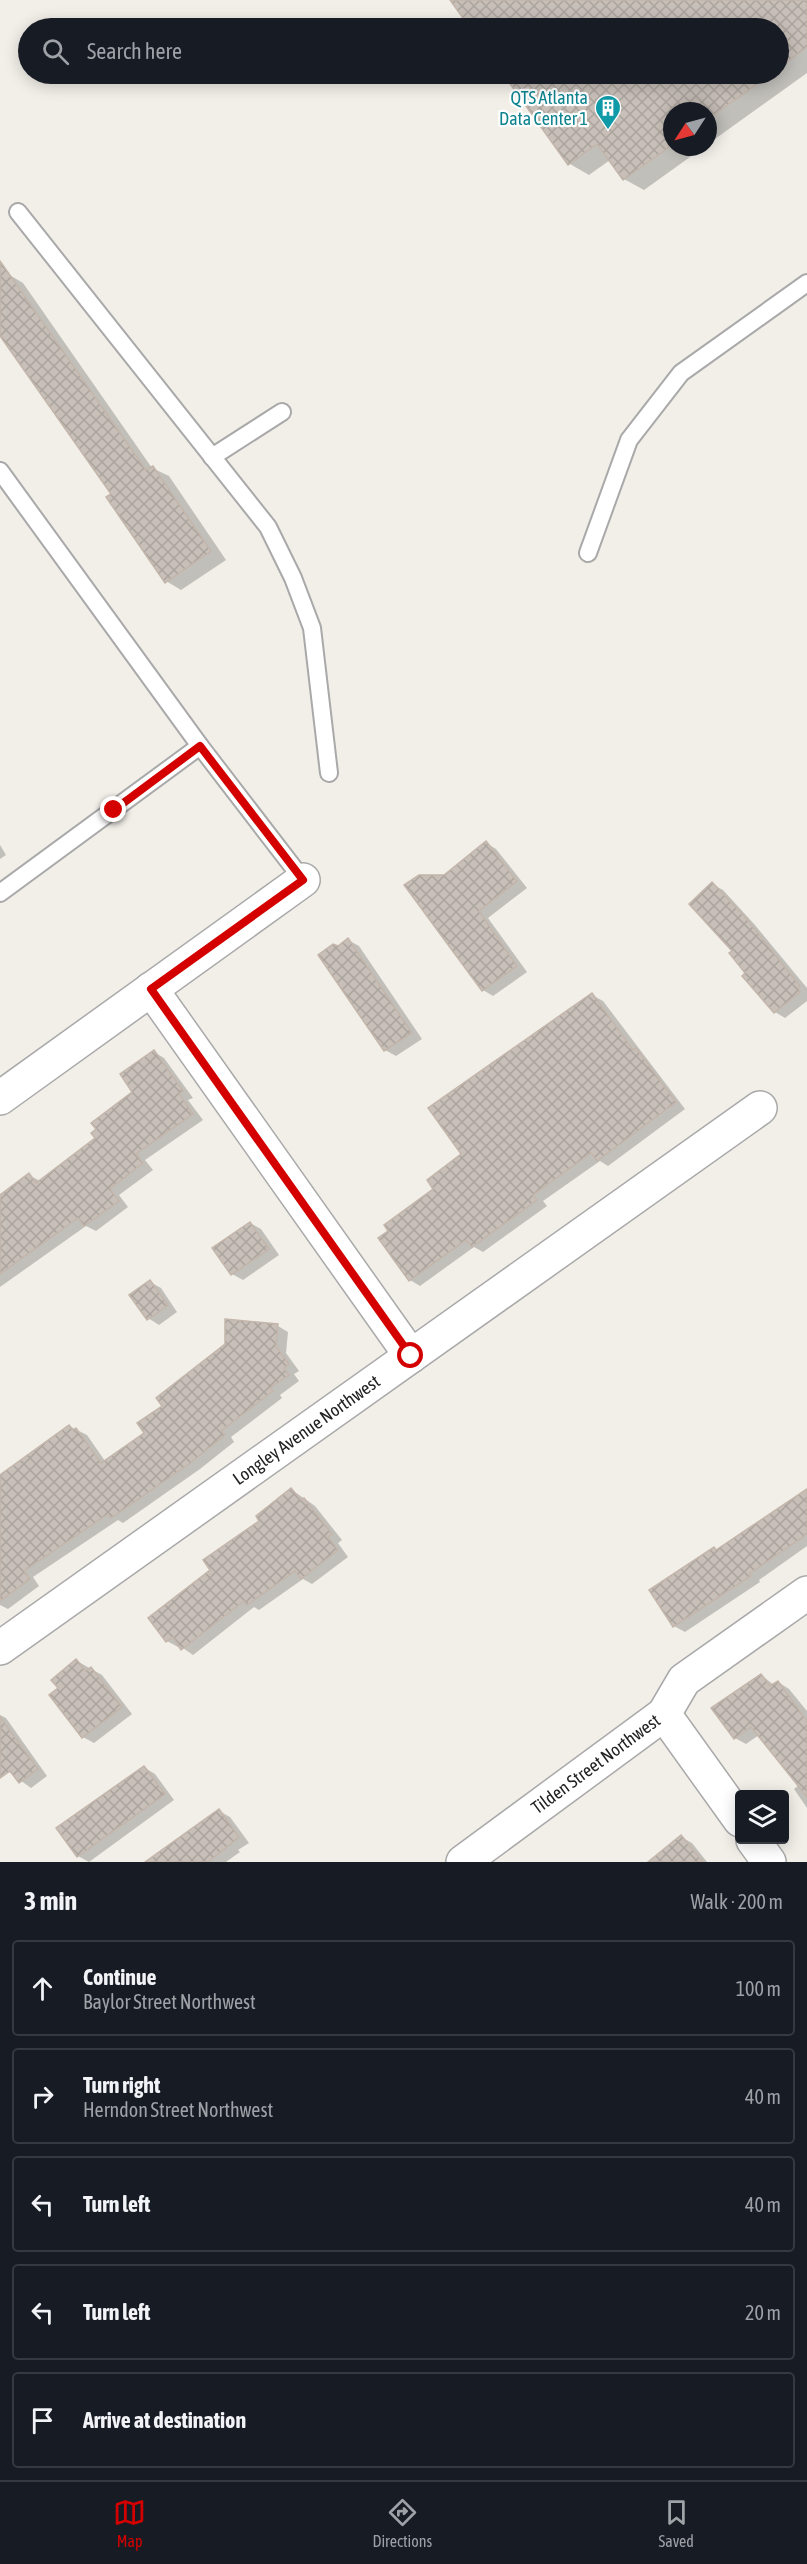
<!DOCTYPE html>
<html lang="en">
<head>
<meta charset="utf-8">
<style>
	body { margin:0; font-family:"Asap Condensed",sans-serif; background:#242831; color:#f1f3f6 }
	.controls { position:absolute; right:18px; bottom:18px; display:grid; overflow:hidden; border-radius:6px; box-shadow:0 3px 15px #0003 }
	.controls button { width:54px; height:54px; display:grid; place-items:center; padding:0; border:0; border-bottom:2px solid #363941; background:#171b24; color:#f1f3f6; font:30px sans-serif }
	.compass { position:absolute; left:663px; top:102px; width:54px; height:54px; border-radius:50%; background:#171b24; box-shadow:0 3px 15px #0003; rotate:234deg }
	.stop { position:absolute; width:18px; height:18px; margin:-14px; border:4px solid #d40000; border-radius:50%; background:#fff }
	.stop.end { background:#d40000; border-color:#fff; box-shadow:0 2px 6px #0008 }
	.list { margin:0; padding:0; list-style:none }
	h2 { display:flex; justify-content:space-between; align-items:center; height:78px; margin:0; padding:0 24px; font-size:26px }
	h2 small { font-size:20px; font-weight:400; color:#9ea1a6 }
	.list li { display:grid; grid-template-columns:39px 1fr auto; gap:18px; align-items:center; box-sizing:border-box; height:96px; margin:0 12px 12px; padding:0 12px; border:2px solid #363941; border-radius:6px }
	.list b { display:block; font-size:22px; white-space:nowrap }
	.list p { margin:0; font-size:20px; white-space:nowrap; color:#9ea1a6 }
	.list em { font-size:20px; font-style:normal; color:#9ea1a6 }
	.icon { flex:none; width:33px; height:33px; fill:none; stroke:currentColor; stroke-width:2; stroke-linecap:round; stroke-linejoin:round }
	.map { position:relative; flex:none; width:807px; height:1862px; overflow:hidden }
	.search { position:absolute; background:#171b24; box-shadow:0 3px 15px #0003; left:18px; right:18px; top:18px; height:66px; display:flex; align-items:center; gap:15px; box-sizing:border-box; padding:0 21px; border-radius:33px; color:#9ea1a6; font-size:22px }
	.sheet { height:618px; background:#171b24 }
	nav { display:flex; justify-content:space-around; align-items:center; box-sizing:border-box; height:84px; border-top:2px solid #363941; background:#171b24; font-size:16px; color:#9ea1a6 }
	nav a { display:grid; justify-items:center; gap:3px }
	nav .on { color:#d40000 }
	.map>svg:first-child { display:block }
</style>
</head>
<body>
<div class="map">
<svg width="807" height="1862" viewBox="0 0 807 1862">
	<defs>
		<pattern id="building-cross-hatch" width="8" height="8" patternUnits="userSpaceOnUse" patternTransform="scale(1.5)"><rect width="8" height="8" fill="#c7bfb8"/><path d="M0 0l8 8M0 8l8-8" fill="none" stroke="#aba49e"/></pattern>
	</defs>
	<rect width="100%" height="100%" fill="#f2efe9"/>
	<g fill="#0003">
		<path d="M 452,0 L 807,0 L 807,73 L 708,144 L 708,111 L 672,111 L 672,147 L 704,147 L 644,190 L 624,179 L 610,160 L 589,175 L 570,164 L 505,74 L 778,74 L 778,28 L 472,28 Z"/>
		<path d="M 8,274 L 23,283 L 152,468 L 169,476 L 226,560 L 181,590 L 166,581 L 113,494 L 0,333 L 0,279 Z"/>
		<path d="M 486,843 L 496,849 L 527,888 L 488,918 L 527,972 L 493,996 L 483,990 L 444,876 Z"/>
		<path d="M 0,845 L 6,855 L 0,859 Z"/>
		<path d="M 712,884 L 723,890 L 755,925 L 807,988 L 807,1001 L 785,1018 L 775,1012 L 747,973 L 734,951 Z"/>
		<path d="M 348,940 L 359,946 L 422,1039 L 396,1056 L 385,1050 Z"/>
		<path d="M 592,995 L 603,1001 L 685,1109 L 608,1166 L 600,1161 L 543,1201 L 547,1206 L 483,1252 L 474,1247 L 420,1286 L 410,1280 L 436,1189 Z"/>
		<path d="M 154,1052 L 164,1058 L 193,1098 L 188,1100 L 203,1120 L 145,1160 L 153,1170 L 119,1195 L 128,1207 L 96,1231 L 86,1226 L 0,1287 L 0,1195 L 29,1175 L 40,1181 L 97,1138 L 135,1092 Z"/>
		<path d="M 250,1223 L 261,1229 L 279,1255 L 243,1280 L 232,1274 L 215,1248 Z"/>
		<path d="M 150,1282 L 161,1288 L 177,1312 L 159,1325 L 148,1318 Z"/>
		<path d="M 226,1321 L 278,1326 L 288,1332 L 286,1353 L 299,1371 L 294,1374 L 299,1381 L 280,1395 L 282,1398 L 231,1437 L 234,1442 L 200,1469 L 123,1523 L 118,1520 L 33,1577 L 39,1586 L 8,1609 L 0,1605 L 0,1477 L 69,1426 L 87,1435 L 105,1461 L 146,1433 L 165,1406 L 226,1345 Z"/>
		<path d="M 292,1490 L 315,1506 L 342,1540 L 338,1543 L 348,1557 L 312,1584 L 303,1579 L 259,1610 L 254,1607 L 193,1655 L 180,1646 L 178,1647 L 167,1641 L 150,1619 L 212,1570 Z"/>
		<path d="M 807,1529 L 807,1546 L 759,1580 L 760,1582 L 685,1632 L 674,1626 L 718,1551 Z"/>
		<path d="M 77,1661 L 102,1675 L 132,1714 L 94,1743 L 83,1737 L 51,1696 L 60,1689 Z"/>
		<path d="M 761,1675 L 774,1685 L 778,1682 L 789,1689 L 807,1711 L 807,1808 L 794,1789 L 799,1785 L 759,1735 L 746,1744 L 735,1738 L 713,1708 Z"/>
		<path d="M 0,1715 L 6,1718 L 47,1776 L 31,1788 L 9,1772 L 0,1760 Z"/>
		<path d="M 145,1768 L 155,1774 L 174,1800 L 89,1862 L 78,1856 Z"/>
		<path d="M 219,1811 L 230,1817 L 249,1843 L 238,1850 L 240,1852 L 226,1862 L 160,1862 Z"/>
		<path d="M 681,1837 L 692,1843 L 707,1862 L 650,1862 Z"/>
	</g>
	<g fill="url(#building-cross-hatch)" stroke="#c4b6ab" stroke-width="1.5">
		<path d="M 450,0 L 807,0 L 807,47 L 778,68 L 778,28 L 470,28 Z"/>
		<path d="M 503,74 L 771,74 L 708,119 L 708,111 L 672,111 L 672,145 L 623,180 L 597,144 L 568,165 Z"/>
		<path d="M 0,261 L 146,470 L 153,466 L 211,551 L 165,583 L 106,497 L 111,494 L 0,336 Z"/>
		<path d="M 486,841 L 517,881 L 479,911 L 517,966 L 482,991 L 404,885 L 419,875 L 444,875 Z"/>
		<path d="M 712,882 L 745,917 L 800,986 L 798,988 L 800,992 L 774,1013 L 742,976 L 745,973 L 729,953 L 732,951 L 689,904 Z"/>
		<path d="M 348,938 L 412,1033 L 384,1051 L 318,955 L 333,944 L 338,946 Z"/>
		<path d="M 592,993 L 633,1050 L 636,1048 L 676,1102 L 597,1161 L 591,1153 L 533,1195 L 537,1200 L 472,1247 L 466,1240 L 409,1281 L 378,1238 L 388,1231 L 384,1225 L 433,1189 L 427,1180 L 461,1154 L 428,1108 Z"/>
		<path d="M 154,1050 L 183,1091 L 179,1094 L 193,1114 L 136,1154 L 143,1163 L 110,1189 L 119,1201 L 84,1226 L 78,1218 L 0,1274 L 0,1195 L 29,1173 L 36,1183 L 95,1138 L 91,1133 L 96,1129 L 91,1123 L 132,1092 L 120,1074 Z"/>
		<path d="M 250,1222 L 269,1249 L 231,1275 L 212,1248 Z"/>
		<path d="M 150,1280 L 168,1305 L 147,1320 L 129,1295 Z"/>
		<path d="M 225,1319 L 278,1324 L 276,1346 L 289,1364 L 284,1368 L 289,1375 L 270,1388 L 273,1391 L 221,1431 L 225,1435 L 189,1464 L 111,1518 L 108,1514 L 24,1571 L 30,1579 L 0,1601 L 0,1475 L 69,1425 L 73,1430 L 76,1428 L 101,1463 L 144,1433 L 137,1423 L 162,1406 L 156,1398 L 225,1344 Z"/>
		<path d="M 291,1488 L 301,1500 L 304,1498 L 332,1534 L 328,1537 L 338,1550 L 301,1579 L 295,1571 L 247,1605 L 244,1601 L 181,1650 L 173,1637 L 166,1642 L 148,1618 L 210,1570 L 203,1560 L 259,1521 L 256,1516 Z"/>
		<path d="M 807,1489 L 807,1533 L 803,1537 L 749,1574 L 751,1576 L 673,1627 L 649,1590 L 714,1547 L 716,1550 Z"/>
		<path d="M 76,1659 L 86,1671 L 91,1667 L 122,1707 L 82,1738 L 49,1695 L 58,1688 L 51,1680 Z"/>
		<path d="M 761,1674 L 770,1686 L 778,1681 L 807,1721 L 807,1797 L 751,1727 L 734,1739 L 711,1708 Z"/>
		<path d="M 0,1717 L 38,1769 L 19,1783 L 10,1771 L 0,1778 Z"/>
		<path d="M 144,1766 L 165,1794 L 77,1857 L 56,1828 Z"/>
		<path d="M 219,1809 L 239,1837 L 208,1862 L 145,1862 Z"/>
		<path d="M 681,1835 L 703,1862 L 648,1862 Z"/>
	</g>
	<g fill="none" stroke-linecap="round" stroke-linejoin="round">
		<defs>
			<g id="service">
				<path d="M 18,212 L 268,527 L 293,578 L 312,628 L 329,773"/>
				<path d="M 212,457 L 282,412"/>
				<path d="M 0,471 L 200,746 L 303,880"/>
				<path d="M 588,553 L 629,440 L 681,373 L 807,283"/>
				<path d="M 0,893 L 200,746"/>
			</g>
			<g id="minor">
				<path d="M 151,989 L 411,1356"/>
				<path d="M 0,1098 L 303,880"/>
				<path id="s1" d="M 0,1648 L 760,1108"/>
				<path d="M 664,1714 L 740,1820"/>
				<path d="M 753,1840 L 769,1862"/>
				<path id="s2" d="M 463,1862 L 664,1714 L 684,1680 L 807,1593"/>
			</g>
		</defs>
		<use href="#service" stroke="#a9a9a9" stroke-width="20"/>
		<use href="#minor" stroke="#a9a9a9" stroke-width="36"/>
		<use href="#service" stroke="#fff" stroke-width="16"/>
		<use href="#minor" stroke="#fff" stroke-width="33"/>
	</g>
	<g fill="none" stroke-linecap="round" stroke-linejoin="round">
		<path stroke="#d40000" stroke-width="8" d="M 114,810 L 200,746 L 303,880 L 151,989 L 411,1356"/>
	</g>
	<defs>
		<symbol id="building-pin" viewBox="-11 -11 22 30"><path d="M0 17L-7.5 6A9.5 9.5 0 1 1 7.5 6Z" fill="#0f9aa8" stroke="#fff"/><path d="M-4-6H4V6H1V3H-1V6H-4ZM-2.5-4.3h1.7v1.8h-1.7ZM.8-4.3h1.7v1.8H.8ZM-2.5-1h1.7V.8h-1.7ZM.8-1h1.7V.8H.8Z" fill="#fff"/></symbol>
	</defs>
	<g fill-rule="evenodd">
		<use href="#building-pin" x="593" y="93" width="30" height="40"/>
	</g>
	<g text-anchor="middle" stroke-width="4.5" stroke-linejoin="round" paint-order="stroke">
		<g font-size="18" fill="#0d838f" stroke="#fff" text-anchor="end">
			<text x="588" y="104">QTS Atlanta<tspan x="588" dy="21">Data Center 1</tspan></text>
		</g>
		<g font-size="18" fill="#222" stroke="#fff">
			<text dy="6" stroke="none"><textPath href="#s1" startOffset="376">Longley Avenue Northwest</textPath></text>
			<text dy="6" stroke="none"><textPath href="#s2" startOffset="165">Tilden Street Northwest</textPath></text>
		</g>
	</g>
</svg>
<div class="controls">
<button><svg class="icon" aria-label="layers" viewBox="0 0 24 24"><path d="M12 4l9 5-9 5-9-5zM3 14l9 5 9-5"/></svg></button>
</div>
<svg class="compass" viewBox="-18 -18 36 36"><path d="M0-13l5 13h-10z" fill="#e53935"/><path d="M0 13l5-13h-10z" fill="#9ea1a6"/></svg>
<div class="stop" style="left:411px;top:1356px"></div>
<div class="stop end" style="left:114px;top:810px"></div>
<div class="search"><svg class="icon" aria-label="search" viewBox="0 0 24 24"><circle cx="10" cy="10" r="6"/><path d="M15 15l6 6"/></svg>Search here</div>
</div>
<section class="sheet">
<h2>3 min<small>Walk · 200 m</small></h2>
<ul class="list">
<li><svg class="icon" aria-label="ahead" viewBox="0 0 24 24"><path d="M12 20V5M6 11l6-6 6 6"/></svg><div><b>Continue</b><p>Baylor Street Northwest</p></div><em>100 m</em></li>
<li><svg class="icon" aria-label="right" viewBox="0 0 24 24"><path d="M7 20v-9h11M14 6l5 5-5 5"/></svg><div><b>Turn right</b><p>Herndon Street Northwest</p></div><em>40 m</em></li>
<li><svg class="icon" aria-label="left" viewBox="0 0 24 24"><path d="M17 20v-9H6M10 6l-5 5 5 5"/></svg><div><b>Turn left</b></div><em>40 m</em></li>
<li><svg class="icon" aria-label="left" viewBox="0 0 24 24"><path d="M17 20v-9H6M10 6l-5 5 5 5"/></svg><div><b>Turn left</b></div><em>20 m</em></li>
<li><svg class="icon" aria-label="arrive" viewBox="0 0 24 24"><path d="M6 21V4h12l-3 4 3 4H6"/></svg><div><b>Arrive at destination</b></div></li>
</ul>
</section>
<nav>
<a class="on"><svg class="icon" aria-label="map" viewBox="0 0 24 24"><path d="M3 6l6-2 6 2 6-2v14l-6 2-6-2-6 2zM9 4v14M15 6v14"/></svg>Map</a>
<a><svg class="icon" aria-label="directions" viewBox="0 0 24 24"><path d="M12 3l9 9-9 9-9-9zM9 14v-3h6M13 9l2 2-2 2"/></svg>Directions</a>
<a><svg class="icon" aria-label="saved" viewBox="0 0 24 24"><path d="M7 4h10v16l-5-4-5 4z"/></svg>Saved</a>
</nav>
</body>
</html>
